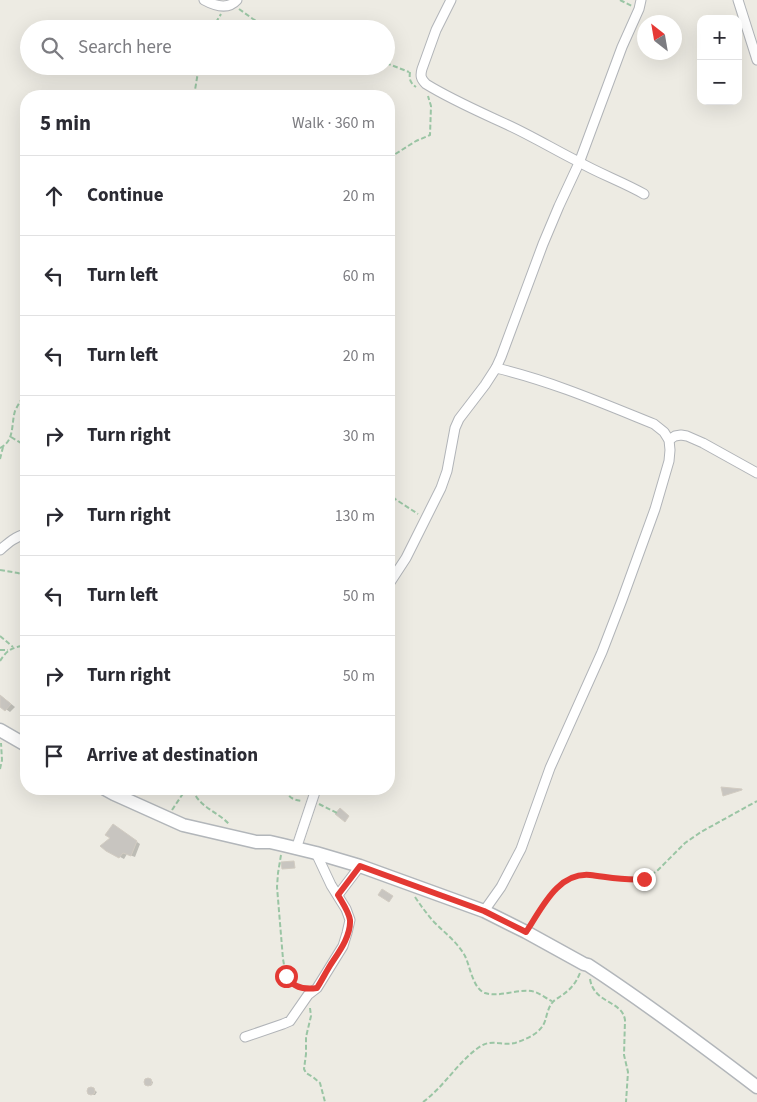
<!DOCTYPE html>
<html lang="en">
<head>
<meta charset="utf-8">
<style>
	body { margin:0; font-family:"Source Sans 3",sans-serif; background:#f2f2f3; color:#2b2b33 }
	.controls { position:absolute; right:15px; top:15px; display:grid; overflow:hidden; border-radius:10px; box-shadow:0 5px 20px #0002 }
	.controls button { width:45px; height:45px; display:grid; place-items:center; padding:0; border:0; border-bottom:1px solid #e1e1e2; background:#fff; color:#2b2b33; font:25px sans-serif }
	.compass { position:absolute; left:637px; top:15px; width:45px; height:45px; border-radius:50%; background:#fff; box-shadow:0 5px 20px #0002; rotate:329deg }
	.stop { position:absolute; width:15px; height:15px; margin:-11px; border:4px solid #e33933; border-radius:50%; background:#fff }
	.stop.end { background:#e33933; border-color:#fff; box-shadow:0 1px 5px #0008 }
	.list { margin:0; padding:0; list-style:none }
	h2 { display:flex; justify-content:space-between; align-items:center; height:65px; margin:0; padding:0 20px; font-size:21px }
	h2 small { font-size:16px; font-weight:400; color:#7c7c81 }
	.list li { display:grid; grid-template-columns:32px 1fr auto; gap:15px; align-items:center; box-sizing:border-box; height:80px; padding:0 20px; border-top:1px solid #e1e1e2 }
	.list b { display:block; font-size:19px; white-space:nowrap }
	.list em { font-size:16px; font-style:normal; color:#7c7c81 }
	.icon { flex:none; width:28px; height:28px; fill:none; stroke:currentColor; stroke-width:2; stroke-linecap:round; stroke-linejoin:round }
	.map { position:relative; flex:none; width:757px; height:1102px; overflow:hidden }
	.search { position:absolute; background:#fff; box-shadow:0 5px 20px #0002; left:20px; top:20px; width:375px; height:55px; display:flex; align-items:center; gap:12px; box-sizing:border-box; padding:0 18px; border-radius:28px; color:#7c7c81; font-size:19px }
	.panel { position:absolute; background:#fff; box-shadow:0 5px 20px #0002; left:20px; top:90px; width:375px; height:705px; border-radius:20px }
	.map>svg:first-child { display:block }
</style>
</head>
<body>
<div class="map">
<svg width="757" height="1102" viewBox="0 0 757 1102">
	<rect width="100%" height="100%" fill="#edebe3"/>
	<g fill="#0003">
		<path d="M 0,695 L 15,707 L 10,712 L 0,705 Z"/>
		<path d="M 117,828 L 140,844 L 135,857 L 127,854 L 124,859 L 107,850 Z"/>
		<path d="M 147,1079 L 153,1082 L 152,1085 L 150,1086 L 145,1083 L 146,1080 Z"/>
		<path d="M 92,1089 L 97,1092 L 95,1095 L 93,1095 L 89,1092 L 89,1090 Z"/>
	</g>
	<g fill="#c8c5c0" stroke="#d2ccc2">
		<path d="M 0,695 L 11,704 L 5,711 L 0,707 Z"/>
		<path d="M 721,787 L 742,789 L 742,790 L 723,796 Z"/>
		<path d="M 340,808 L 349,816 L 345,822 L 335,814 Z"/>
		<path d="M 113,824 L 137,841 L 131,856 L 123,853 L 119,858 L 106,851 L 100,846 L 110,838 L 105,835 Z"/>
		<path d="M 294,861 L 295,868 L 282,869 L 281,862 Z"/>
		<path d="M 382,889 L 393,896 L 389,902 L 378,895 Z"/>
		<circle cx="148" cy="1082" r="4"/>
		<circle cx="91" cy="1091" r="4"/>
	</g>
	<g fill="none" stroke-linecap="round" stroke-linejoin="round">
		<defs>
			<g id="street">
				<path d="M 204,0 C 215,6 228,10 237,0"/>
				<path d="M 451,0 L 436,30 L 422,69 C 420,76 421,79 426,84 C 452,100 480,112 508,125 C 532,136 555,150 579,162 C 600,174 623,182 644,194"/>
				<path d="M 738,0 L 757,60"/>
				<path d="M 669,440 L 675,436 L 681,435 L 687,436 L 703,443 L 757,473"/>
				<path d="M 0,550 C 8,543 16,536 26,534"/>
				<path d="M 389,584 L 406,558 L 441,488 L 447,471 L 455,428 L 459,419 L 485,385 L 496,368 L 501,357 L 543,244 L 559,206 L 579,163 L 622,47 L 639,9 L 641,0"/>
				<path d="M 296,849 L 316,789"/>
				<path d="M 338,895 L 360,866"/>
				<path d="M 484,911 L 501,887 L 521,849 L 550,768 L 602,652 L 622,600 L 655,509 L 669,461 L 670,450 L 669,440 L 664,432 L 654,424 C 602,403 551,381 496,368"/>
				<path d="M 245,1037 L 283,1024 L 290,1021 L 308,995 L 317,988 L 343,946 L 347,933 L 350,920 L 346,909 L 331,885 L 316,853"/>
			</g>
			<g id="secondary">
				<path d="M 0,730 L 26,745"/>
				<path d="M 105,789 L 114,794 L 183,825 L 256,842 L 270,842 L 283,845 L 316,853 L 360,866 L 484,911 L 526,932 L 584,964 L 588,965 C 646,1003 702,1045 757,1087"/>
			</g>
		</defs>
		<use href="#street" stroke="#b1b4b8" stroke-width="11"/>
		<use href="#secondary" stroke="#b2b6ba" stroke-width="15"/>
		<g stroke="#9ac5a4" stroke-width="2" stroke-dasharray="5 2.5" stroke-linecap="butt">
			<path d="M 620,0 L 632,6"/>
			<path d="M 239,9 L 253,19 L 270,29"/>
			<path d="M 212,29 L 221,14"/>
			<path d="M 386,63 L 409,72"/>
			<path d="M 410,72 C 409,79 410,83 416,87"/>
			<path d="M 194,96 L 199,66"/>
			<path d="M 389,158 L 416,141 L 430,135 L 431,106 L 428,96"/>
			<path d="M 11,437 L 26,446"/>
			<path d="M 0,448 C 15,441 11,424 15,411 C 18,404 22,399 26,393"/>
			<path d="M 0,459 L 3,447"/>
			<path d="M 389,490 L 395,499 L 418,514"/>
			<path d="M 0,570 L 18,573 L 26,576"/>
			<path d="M 0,636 L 13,647"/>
			<path d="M 0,650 L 8,650"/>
			<path d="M 0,661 C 8,648 13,648 26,645"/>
			<path d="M 22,732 L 26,728"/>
			<path d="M 0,769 L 2,760 L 1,743"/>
			<path d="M 193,789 C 197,806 218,812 229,824"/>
			<path d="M 286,789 C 288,798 294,800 302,801"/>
			<path d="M 319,804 L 337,813"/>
			<path d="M 172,810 L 186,789"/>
			<path d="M 281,855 L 278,873 L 277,887 L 283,959 L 286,976 L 289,981 L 293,984 L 302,988"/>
			<path d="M 415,897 C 421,906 427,914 434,922 C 445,933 458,943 465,956 C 470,966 473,989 485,993 C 500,998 522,987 535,992 C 541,994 547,999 552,1001"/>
			<path d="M 532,923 L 558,886 L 570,878 L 586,875 L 632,880 L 645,879 L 657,871 L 685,843 L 701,832 L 757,801"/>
			<path d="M 590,979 C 594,1004 622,1000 625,1020 L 624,1055 L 628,1072 L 626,1102"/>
			<path d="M 310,1008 L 311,1016 L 306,1037 L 306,1054 L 304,1069 L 306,1073 L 313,1077 L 320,1083 L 325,1102"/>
			<path d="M 423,1102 C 445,1086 459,1060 481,1046 C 492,1039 503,1046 515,1043 C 527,1039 541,1033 545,1021 C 547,1015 548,1008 552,1003 C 554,1000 558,998 561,996 C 570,990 576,983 580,973"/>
		</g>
		<use href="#street" stroke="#fff" stroke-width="9"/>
		<use href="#secondary" stroke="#fff" stroke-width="12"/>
	</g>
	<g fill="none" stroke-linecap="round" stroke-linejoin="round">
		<path stroke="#e33933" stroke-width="6" d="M 286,976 C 293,988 304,990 317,988 C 322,980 326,972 331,964 C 339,952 351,936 350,920 C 349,912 342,902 338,895 L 360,866 L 484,911 L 526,932 C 541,910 557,872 590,875 C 608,877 626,881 644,879"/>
	</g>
</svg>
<div class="controls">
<button>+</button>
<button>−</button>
</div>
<svg class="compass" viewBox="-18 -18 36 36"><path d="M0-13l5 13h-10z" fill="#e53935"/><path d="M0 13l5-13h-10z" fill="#7c7c81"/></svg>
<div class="stop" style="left:286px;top:976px"></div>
<div class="stop end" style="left:644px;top:879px"></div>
<div class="search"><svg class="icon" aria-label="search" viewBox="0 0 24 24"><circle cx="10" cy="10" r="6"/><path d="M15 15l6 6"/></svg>Search here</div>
<section class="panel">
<h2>5 min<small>Walk · 360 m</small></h2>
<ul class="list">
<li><svg class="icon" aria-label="ahead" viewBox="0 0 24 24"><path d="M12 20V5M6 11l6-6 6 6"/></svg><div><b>Continue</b></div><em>20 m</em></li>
<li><svg class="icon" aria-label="left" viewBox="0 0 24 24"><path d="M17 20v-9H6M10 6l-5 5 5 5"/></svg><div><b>Turn left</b></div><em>60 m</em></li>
<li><svg class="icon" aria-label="left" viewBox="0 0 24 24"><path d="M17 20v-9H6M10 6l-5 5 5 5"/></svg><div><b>Turn left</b></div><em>20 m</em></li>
<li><svg class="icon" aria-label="right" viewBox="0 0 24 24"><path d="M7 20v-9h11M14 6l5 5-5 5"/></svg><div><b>Turn right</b></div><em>30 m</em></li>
<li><svg class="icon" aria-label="right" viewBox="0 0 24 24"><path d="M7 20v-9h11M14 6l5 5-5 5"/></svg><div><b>Turn right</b></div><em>130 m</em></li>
<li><svg class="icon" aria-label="left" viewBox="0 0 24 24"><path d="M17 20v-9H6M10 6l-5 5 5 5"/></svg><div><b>Turn left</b></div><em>50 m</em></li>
<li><svg class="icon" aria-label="right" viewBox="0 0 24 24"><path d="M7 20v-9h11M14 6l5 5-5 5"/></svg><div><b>Turn right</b></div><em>50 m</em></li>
<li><svg class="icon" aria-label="arrive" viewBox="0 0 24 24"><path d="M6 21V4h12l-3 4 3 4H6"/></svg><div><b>Arrive at destination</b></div></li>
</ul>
</section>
</div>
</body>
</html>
